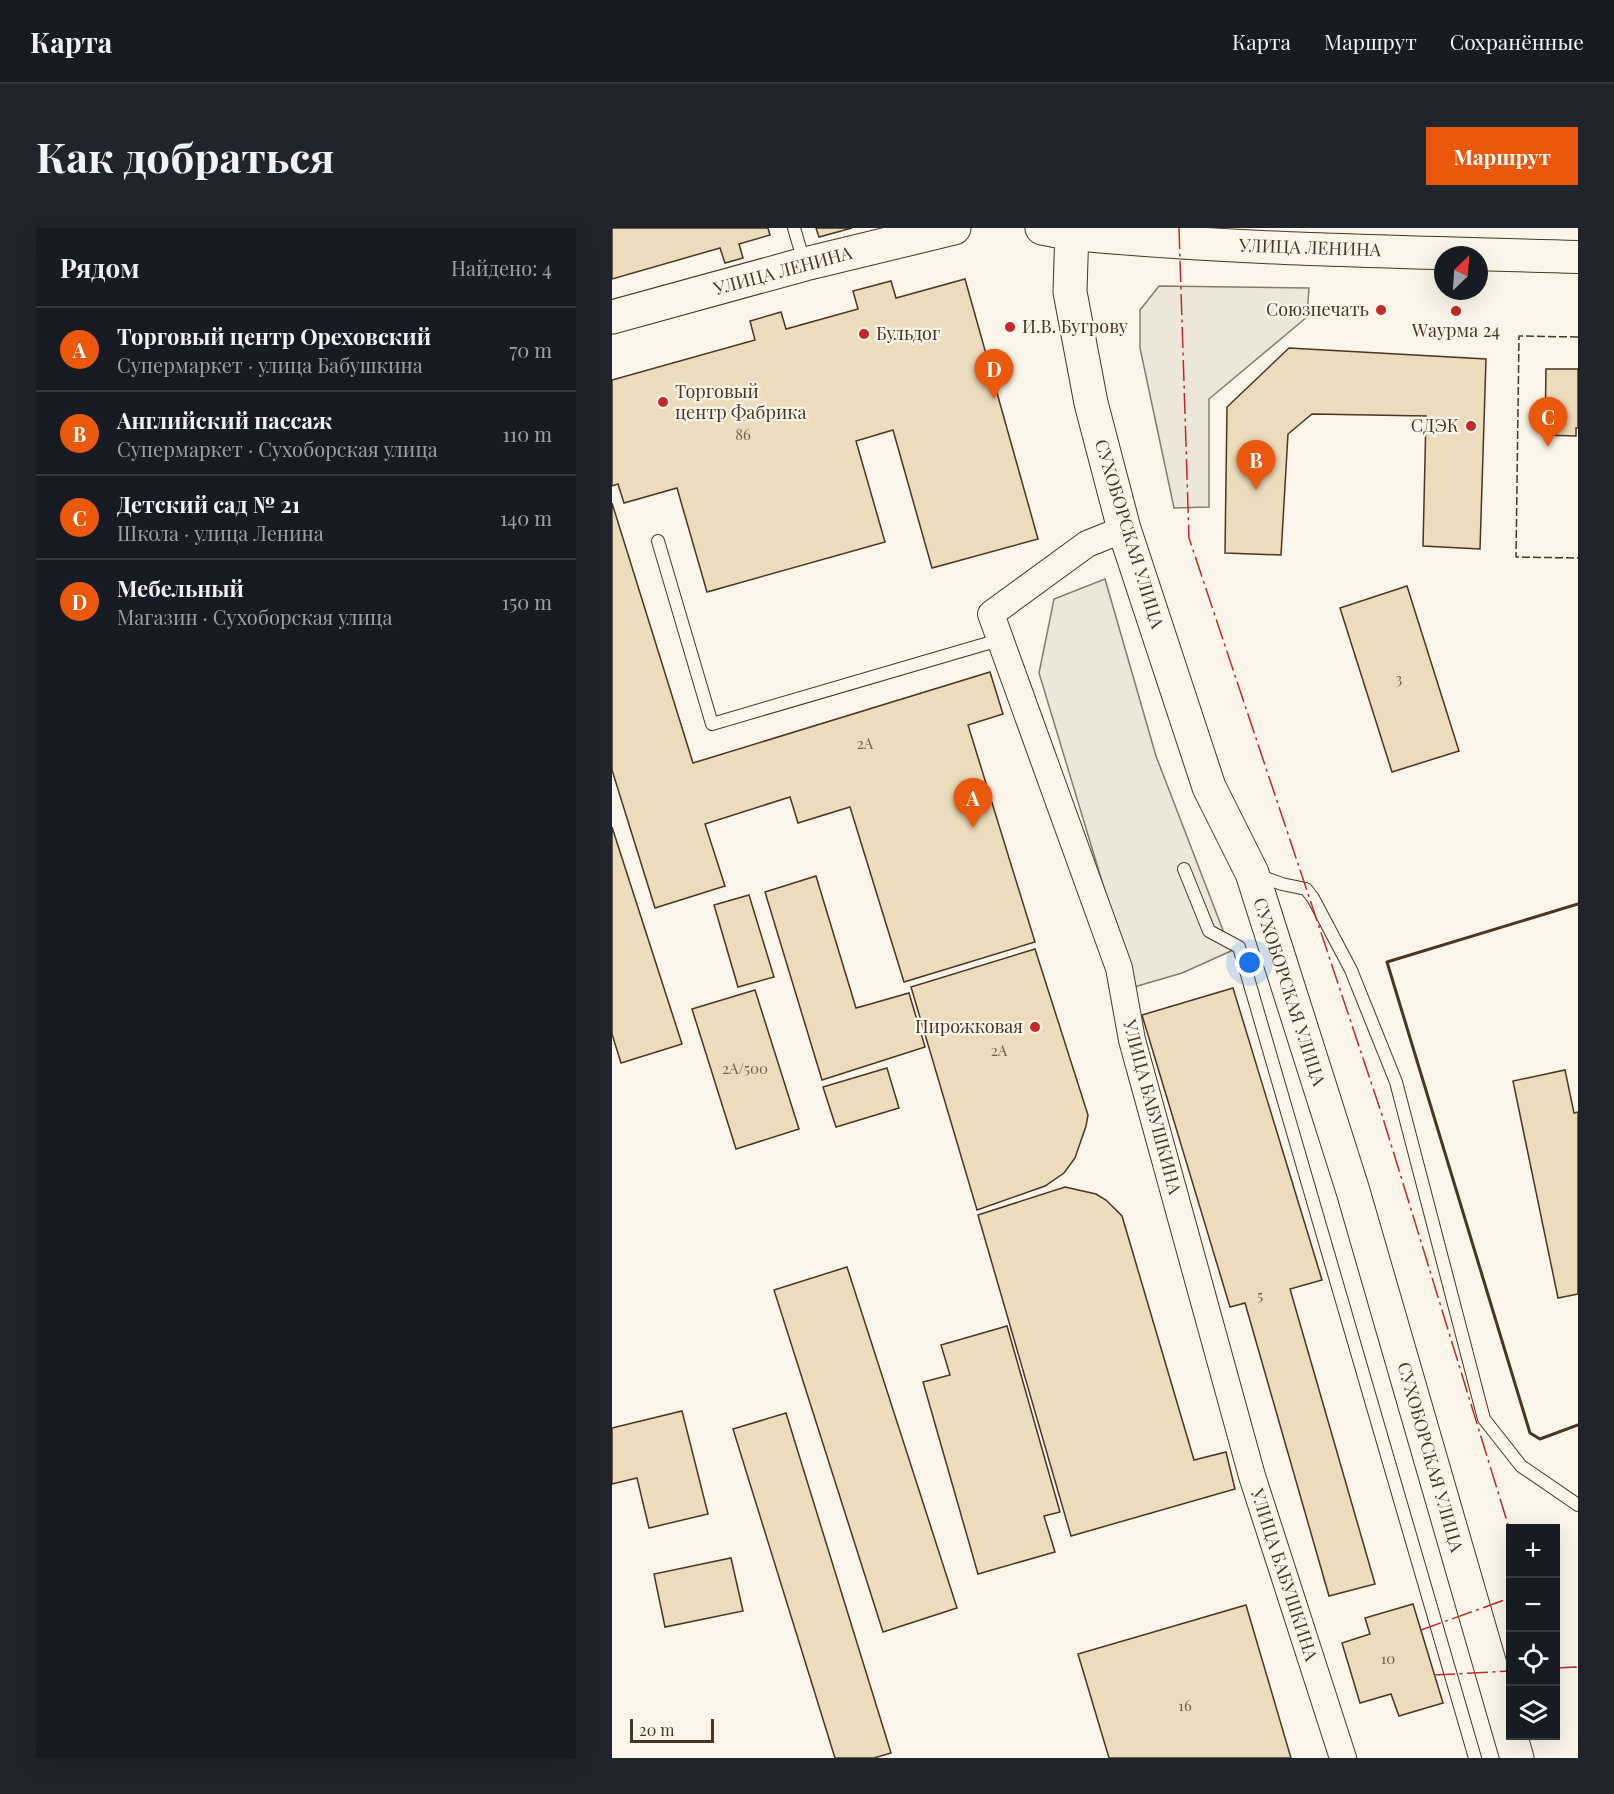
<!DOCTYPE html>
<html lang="ru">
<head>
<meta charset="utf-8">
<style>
	body { margin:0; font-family:"Playfair Display",serif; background:#20242c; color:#f1f3f6 }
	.controls { position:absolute; right:18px; bottom:18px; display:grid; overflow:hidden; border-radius:0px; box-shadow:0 6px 24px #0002 }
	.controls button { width:54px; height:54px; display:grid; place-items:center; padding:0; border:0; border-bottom:2px solid #363941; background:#171b24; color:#f1f3f6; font:30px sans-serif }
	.compass { position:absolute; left:822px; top:18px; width:54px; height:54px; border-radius:50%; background:#171b24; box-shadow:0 6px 24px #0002; rotate:25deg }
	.scale { position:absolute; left:18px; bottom:15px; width:84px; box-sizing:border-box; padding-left:6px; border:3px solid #4a3520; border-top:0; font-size:16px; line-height:21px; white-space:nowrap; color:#4a3520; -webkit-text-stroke:4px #fbf6e9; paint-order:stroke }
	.you { position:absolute; left:638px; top:735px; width:21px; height:21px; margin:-15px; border:4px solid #fff; border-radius:50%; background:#1a73e8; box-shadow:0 0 0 9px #1a73e833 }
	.badge { display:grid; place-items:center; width:39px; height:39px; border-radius:50%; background:#ea580c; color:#fff; font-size:20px; font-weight:700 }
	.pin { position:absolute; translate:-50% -50px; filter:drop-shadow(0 2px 3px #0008) }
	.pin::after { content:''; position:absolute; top:32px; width:21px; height:18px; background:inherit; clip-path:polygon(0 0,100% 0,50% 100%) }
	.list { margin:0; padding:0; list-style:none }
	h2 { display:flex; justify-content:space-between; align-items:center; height:78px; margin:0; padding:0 24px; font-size:26px }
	h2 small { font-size:20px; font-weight:400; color:#9ea1a6 }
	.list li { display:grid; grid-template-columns:39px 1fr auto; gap:18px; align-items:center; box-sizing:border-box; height:84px; padding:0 24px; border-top:2px solid #363941 }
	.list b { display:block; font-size:22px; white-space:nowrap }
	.list p { margin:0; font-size:20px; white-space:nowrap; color:#9ea1a6 }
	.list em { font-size:20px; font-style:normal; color:#9ea1a6 }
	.icon { flex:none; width:33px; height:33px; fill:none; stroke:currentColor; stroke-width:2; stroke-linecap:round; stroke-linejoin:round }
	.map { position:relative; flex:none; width:966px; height:1530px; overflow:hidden; border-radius:0px }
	header { display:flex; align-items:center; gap:36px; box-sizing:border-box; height:84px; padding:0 30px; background:#171b24; border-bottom:2px solid #363941 }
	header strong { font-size:28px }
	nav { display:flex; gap:33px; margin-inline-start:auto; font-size:21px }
	.intro { display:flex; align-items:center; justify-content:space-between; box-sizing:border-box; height:144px; padding:0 36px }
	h1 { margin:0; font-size:42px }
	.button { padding:15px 27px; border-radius:0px; background:#ea580c; color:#fff; font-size:21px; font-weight:700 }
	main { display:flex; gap:36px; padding:0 36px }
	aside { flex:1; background:#171b24; border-radius:0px; box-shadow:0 6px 24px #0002 }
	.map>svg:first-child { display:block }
</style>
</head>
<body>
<header>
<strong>Карта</strong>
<nav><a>Карта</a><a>Маршрут</a><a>Сохранённые</a></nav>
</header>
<div class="intro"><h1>Как добраться</h1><a class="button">Маршрут</a></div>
<main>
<aside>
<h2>Рядом<small>Найдено: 4</small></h2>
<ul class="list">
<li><span class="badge">A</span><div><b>Торговый центр Ореховский</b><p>Супермаркет · улица Бабушкина</p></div><em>70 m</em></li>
<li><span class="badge">B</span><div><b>Английский пассаж</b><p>Супермаркет · Сухоборская улица</p></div><em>110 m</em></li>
<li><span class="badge">C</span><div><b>Детский сад № 21</b><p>Школа · улица Ленина</p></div><em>140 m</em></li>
<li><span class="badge">D</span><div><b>Мебельный</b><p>Магазин · Сухоборская улица</p></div><em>150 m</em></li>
</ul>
</aside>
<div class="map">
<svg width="966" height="1530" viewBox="0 0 966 1530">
	<rect width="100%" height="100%" fill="#fbf6e9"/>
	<g fill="#ede7d9" stroke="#887966" stroke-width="1.5">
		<path d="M 547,58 L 697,60 L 695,89 L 597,171 L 597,279 L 562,280 L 528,120 L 528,82 Z"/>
		<path d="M 493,351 L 544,528 L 619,723 L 570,745 L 522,759 L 427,445 L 442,371 Z"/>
	</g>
	<g fill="#ecdcbc" stroke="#4a3520" stroke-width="1.5">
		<path d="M 0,0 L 156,0 L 158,7 L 127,16 L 131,30 L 113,35 L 108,20 L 0,51 Z"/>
		<path d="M 204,0 L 240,0 L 207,9 Z"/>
		<path d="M 353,51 L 426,311 L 320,340 L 281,202 L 244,213 L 273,314 L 95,364 L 65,260 L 12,275 L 6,256 L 0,258 L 0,152 L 143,112 L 138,93 L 169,84 L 174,101 L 246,81 L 241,63 L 279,53 L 284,70 Z"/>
		<path d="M 677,120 L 874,131 L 868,321 L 811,318 L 814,188 L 700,186 L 676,206 L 669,327 L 613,325 L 615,179 Z"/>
		<path d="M 934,141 L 966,141 L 966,200 L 964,200 L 964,208 L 933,207 Z"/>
		<path d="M 0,275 L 81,535 L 378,444 L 391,486 L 356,497 L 423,714 L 292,754 L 238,579 L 186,595 L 178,569 L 93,596 L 113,658 L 43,680 L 0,542 Z"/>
		<path d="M 795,358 L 847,523 L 780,544 L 728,380 Z"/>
		<path d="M 0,599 L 70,816 L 9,835 L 0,806 Z"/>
		<path d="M 204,648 L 244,780 L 297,765 L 313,819 L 210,852 L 153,664 Z"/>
		<path d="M 137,667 L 162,749 L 126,759 L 102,677 Z"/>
		<path d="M 423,721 L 476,887 L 474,898 L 463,930 L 452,945 L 433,958 L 365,982 L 299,759 Z"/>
		<path d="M 621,760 L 710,1052 L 678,1061 L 763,1356 L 717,1368 L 633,1075 L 618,1079 L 530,787 Z"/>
		<path d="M 143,762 L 187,901 L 124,921 L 80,781 Z"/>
		<path d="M 275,840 L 287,880 L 224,899 L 211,859 Z"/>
		<path d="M 953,842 L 962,885 L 966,884 L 966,1066 L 946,1070 L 901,853 Z"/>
		<path d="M 453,959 L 484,966 L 494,972 L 510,988 L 582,1232 L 614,1224 L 623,1261 L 459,1308 L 366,987 Z"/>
		<path d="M 235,1039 L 345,1380 L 271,1404 L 162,1062 Z"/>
		<path d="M 395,1098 L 448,1284 L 432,1288 L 443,1324 L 366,1346 L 311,1154 L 338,1147 L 329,1117 Z"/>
		<path d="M 70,1183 L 96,1286 L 37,1300 L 25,1250 L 0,1256 L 0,1200 Z"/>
		<path d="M 174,1185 L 279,1525 L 262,1530 L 223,1530 L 121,1201 Z"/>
		<path d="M 119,1330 L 131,1383 L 53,1399 L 42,1346 Z"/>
		<path d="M 801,1376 L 831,1475 L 787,1488 L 779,1466 L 748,1475 L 730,1415 L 758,1406 L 753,1390 Z"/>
		<path d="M 634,1377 L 679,1530 L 497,1530 L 466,1426 Z"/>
	</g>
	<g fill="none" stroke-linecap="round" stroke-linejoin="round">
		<defs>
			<g id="service">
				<path d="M 182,0 L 192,34"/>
				<path d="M 46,313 L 100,496 L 387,412"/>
				<path d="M 572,641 L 597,703 L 627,719 L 863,1530"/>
				<path d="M 645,647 L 670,656 L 694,661 L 701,670 L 739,742 L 784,854 L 872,1191 L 909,1238 L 966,1277"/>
			</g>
			<path id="minor" d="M 512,301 L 475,316 L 379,386 L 507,740 L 520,812 L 640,1248 L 731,1530"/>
			<path id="tertiary" d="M 461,6 C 629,22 798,24 966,29"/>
			<g id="secondary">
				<path d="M 430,0 L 461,6"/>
				<path d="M 460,0 L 458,64 L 479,175 L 512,301 L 597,559 L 640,645 L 741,963 L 905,1530"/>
				<path d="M 0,89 L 193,36 L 342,0"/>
			</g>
		</defs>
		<use href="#service" stroke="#4a3520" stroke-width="14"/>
		<use href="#minor" stroke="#4a3520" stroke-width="28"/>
		<use href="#tertiary" stroke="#4a3520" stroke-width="34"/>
		<use href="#secondary" stroke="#4a3520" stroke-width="35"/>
		<use href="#service" stroke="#fbf6e9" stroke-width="12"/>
		<use href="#minor" stroke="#fbf6e9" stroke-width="26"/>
		<use href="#tertiary" stroke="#fbf6e9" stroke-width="32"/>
		<use href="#secondary" stroke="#fbf6e9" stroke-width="33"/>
		<path stroke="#4a3520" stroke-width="1.5" stroke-dasharray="8 3" stroke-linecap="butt" d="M 966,109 L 907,108 L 904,329 L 966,330"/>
		<path stroke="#4a3520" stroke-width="3" d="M 966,676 L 775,734 L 918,1205 L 928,1211 L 966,1197"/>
		<g stroke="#c62828" stroke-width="1.5" stroke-dasharray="21 4.5 3 4.5" stroke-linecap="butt">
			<path d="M 567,0 L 577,310 L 770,887 L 898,1303"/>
			<path d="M 809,1402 L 898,1370"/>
			<path d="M 944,1440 L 964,1439 L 966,1443"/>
			<path d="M 822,1447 L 898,1443"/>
		</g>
	</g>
	<g fill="#c62828" stroke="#fbf6e9" stroke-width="2">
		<circle cx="769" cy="82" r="6"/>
		<circle cx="844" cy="83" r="6"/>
		<circle cx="398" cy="99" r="6"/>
		<circle cx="252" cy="106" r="6"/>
		<circle cx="51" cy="174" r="6"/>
		<circle cx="859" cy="198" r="6"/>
		<circle cx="423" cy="799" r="6"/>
	</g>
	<g text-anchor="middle" stroke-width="4.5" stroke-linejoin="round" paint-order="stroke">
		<g font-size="15" fill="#725f47">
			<text x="131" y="212">86</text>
			<text x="787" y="456">3</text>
			<text x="253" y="521">2А</text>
			<text x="387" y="828">2А</text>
			<text x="133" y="846">2А/500</text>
			<text x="648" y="1073">5</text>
			<text x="776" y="1436">10</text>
			<text x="573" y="1483">16</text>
		</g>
		<g font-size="18" fill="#4a3520" stroke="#fbf6e9">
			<text transform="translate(698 20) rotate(2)" y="6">УЛИЦА ЛЕНИНА</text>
			<text transform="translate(171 43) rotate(-15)" y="6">УЛИЦА ЛЕНИНА</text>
			<text transform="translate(517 306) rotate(73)" y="6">СУХОБОРСКАЯ УЛИЦА</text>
			<text transform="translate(677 764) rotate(72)" y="6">СУХОБОРСКАЯ УЛИЦА</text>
			<text transform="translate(540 879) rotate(75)" y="6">УЛИЦА БАБУШКИНА</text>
			<text transform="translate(818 1229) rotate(74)" y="6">СУХОБОРСКАЯ УЛИЦА</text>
			<text transform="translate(672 1347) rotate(72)" y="6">УЛИЦА БАБУШКИНА</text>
		</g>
		<g font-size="18" fill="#4a3520" stroke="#fbf6e9" text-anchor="end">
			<text x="757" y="88">Союзпечать</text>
			<text x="410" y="105" text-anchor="start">И.В. Бугрову</text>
			<text x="844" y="109" text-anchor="middle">Wаурма 24</text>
			<text x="264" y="112" text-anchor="start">Бульдог</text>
			<text x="63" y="170" text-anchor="start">Торговый<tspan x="63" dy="21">центр Фабрика</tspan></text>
			<text x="847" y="204">СДЭК</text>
			<text x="411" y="805">Пирожковая</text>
		</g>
	</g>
</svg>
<div class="controls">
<button>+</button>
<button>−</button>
<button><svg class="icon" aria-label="locate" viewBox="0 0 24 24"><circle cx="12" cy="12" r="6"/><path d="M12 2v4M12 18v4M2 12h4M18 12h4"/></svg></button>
<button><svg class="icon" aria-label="layers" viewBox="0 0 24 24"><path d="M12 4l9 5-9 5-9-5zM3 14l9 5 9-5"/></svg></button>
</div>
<svg class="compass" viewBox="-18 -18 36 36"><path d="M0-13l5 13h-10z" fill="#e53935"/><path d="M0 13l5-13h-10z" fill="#9ea1a6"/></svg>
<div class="scale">20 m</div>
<div class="you"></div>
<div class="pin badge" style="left:361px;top:600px">A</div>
<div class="pin badge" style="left:644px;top:262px">B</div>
<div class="pin badge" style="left:936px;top:219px">C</div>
<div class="pin badge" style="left:382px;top:171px">D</div>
</div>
</main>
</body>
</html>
